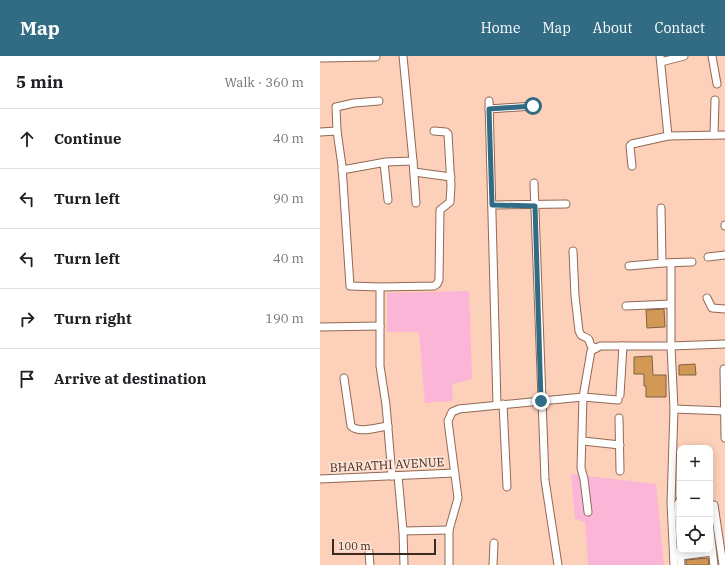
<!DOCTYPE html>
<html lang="en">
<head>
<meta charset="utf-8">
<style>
	body { margin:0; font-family:"IBM Plex Serif",serif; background:#f2f2f2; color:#202124 }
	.controls { position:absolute; right:12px; bottom:12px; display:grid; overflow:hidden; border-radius:8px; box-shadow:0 2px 10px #0003 }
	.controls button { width:36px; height:36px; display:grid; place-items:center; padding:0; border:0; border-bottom:1px solid #e0e0e0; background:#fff; color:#202124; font:20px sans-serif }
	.scale { position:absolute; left:12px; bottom:10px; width:104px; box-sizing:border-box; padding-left:4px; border:2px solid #3b2a21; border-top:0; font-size:11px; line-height:14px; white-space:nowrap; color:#3b2a21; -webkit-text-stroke:3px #fee2d4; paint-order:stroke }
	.stop { position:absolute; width:12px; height:12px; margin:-9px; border:3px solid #316b84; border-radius:50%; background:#fff }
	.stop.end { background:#316b84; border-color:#fff; box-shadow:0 1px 4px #0008 }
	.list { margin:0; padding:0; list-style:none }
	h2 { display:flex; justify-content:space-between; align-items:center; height:52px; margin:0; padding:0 16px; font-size:17px }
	h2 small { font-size:13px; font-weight:400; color:#757577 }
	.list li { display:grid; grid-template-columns:26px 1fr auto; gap:12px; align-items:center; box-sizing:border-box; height:60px; padding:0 16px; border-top:1px solid #e0e0e0 }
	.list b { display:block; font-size:15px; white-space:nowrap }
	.list em { font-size:13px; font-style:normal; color:#757577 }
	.icon { flex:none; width:22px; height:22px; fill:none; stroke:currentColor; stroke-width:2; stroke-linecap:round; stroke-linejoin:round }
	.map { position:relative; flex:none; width:405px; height:509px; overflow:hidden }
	header { display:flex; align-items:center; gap:24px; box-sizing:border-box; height:56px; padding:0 20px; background:#316b84; color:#fff }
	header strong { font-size:19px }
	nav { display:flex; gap:22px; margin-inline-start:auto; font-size:14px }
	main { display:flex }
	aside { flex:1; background:#fff }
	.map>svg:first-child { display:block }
</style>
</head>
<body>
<header>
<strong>Map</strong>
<nav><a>Home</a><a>Map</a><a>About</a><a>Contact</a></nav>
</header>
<main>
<aside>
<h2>5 min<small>Walk · 360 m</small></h2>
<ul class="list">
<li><svg class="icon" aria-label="ahead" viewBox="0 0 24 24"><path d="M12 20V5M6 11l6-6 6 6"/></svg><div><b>Continue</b></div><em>40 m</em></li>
<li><svg class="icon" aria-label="left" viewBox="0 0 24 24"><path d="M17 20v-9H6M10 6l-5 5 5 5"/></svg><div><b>Turn left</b></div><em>90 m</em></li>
<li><svg class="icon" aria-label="left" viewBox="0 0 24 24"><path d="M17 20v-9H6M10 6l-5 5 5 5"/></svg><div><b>Turn left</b></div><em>40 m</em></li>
<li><svg class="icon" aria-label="right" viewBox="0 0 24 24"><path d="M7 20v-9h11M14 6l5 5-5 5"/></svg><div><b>Turn right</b></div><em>190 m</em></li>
<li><svg class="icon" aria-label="arrive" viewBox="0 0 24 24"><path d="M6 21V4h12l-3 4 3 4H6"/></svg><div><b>Arrive at destination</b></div></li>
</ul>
</aside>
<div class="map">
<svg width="405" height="509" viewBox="0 0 405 509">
	<rect width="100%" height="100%" fill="#fdd0b9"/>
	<g fill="#fbb5d7">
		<path d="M 149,235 L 152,323 L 132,328 L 133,345 L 105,347 L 99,276 L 67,276 L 67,237 Z"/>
		<path d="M 251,418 L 336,428 L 344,509 L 268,509 L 265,466 L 255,463 Z"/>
	</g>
	<g fill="#d19856" stroke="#7e6141">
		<path d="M 344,253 L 345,271 L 327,272 L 326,254 Z"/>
		<path d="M 332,300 L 333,319 L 346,319 L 346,341 L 326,341 L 326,330 L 324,330 L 324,318 L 314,318 L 314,301 Z"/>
		<path d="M 375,308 L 376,319 L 359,319 L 359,309 Z"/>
		<path d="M 388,502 L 389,509 L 366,509 L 366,504 Z"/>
	</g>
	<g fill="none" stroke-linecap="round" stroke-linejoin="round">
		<defs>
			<g id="street">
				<path d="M 83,0 L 93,105 L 96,147"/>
				<path d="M 340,0 L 348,80"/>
				<path d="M 392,0 L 397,28"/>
				<path d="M 0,2 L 56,1"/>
				<path d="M 341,6 L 364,0"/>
				<path d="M 169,45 L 177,349"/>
				<path d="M 169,53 L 213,50"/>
				<path d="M 17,75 L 16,51 L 34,47 L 59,45"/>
				<path d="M 0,76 L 17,75 L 22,110 L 30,230 L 60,231 L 60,310 L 66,349 L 72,420"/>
				<path d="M 394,79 L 395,44"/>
				<path d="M 64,107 L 68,144"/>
				<path d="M 312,110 L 310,90 L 312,88 L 348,80 L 405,79"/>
				<path d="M 22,114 L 66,106 L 93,105"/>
				<path d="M 94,116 L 131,121"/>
				<path d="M 214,127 L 225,424 L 238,509"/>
				<path d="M 172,149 L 246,148"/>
				<path d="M 341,152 L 342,207 L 372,206"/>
				<path d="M 405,169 L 405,170"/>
				<path d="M 253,195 L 255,240 L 259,275 L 261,279 C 263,281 267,281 269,284 C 271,289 269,290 276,292"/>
				<path d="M 388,201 L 405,199"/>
				<path d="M 351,207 L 351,290 L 354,353 L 351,447 L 354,509"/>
				<path d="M 309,210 L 342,207"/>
				<path d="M 60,231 L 114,230 L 117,228 L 119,224 L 120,154 L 130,146 L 131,130 L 128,78 L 126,76 L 114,75"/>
				<path d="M 387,242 L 392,252 L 405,253"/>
				<path d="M 306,250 L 351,248"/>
				<path d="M 0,271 L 60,270"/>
				<path d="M 404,313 L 405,382"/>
				<path d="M 24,322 L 31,370 C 39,378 58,371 68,370"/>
				<path d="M 300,339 L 303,290"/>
				<path d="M 298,344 L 263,341 L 271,295 L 280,290 L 351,290 L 405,288"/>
				<path d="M 183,348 L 187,431"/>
				<path d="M 354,353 L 405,355"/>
				<path d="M 299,362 L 300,415"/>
				<path d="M 263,385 L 300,389"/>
				<path d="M 78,420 L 83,475 L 84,509"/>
				<path d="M 0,423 L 135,417"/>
				<path d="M 360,444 L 358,448 L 360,484"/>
				<path d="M 394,449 L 403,509"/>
				<path d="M 390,474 L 394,509"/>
				<path d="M 83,475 L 129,474"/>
				<path d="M 360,494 L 361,509"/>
				<path d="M 49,496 L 50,509"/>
				<path d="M 361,500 L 392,496"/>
				<path d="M 129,509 L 129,474 L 138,442 L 128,365 L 132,356 L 139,353 L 263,341 L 261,412 L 264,423 L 268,456"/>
				<path d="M 173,509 L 174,487"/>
			</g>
		</defs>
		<use href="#street" stroke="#916954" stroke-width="9"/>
		<use href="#street" stroke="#fff" stroke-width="7"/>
	</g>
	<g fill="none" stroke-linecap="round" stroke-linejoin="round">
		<path stroke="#316b84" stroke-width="5" d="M 213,50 L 169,53 L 172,149 L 215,150 L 221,345"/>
	</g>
	<g text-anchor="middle" stroke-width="3.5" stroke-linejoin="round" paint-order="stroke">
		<g font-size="12" fill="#3b2a21" stroke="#fee2d4">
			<text transform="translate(67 409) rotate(-3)" y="4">BHARATHI AVENUE</text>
		</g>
	</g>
</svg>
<div class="controls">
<button>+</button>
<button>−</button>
<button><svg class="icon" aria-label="locate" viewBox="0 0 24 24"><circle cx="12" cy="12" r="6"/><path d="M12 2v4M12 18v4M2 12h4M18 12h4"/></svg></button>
</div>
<div class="scale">100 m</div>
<div class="stop" style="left:213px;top:50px"></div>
<div class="stop end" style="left:221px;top:345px"></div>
</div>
</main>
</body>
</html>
